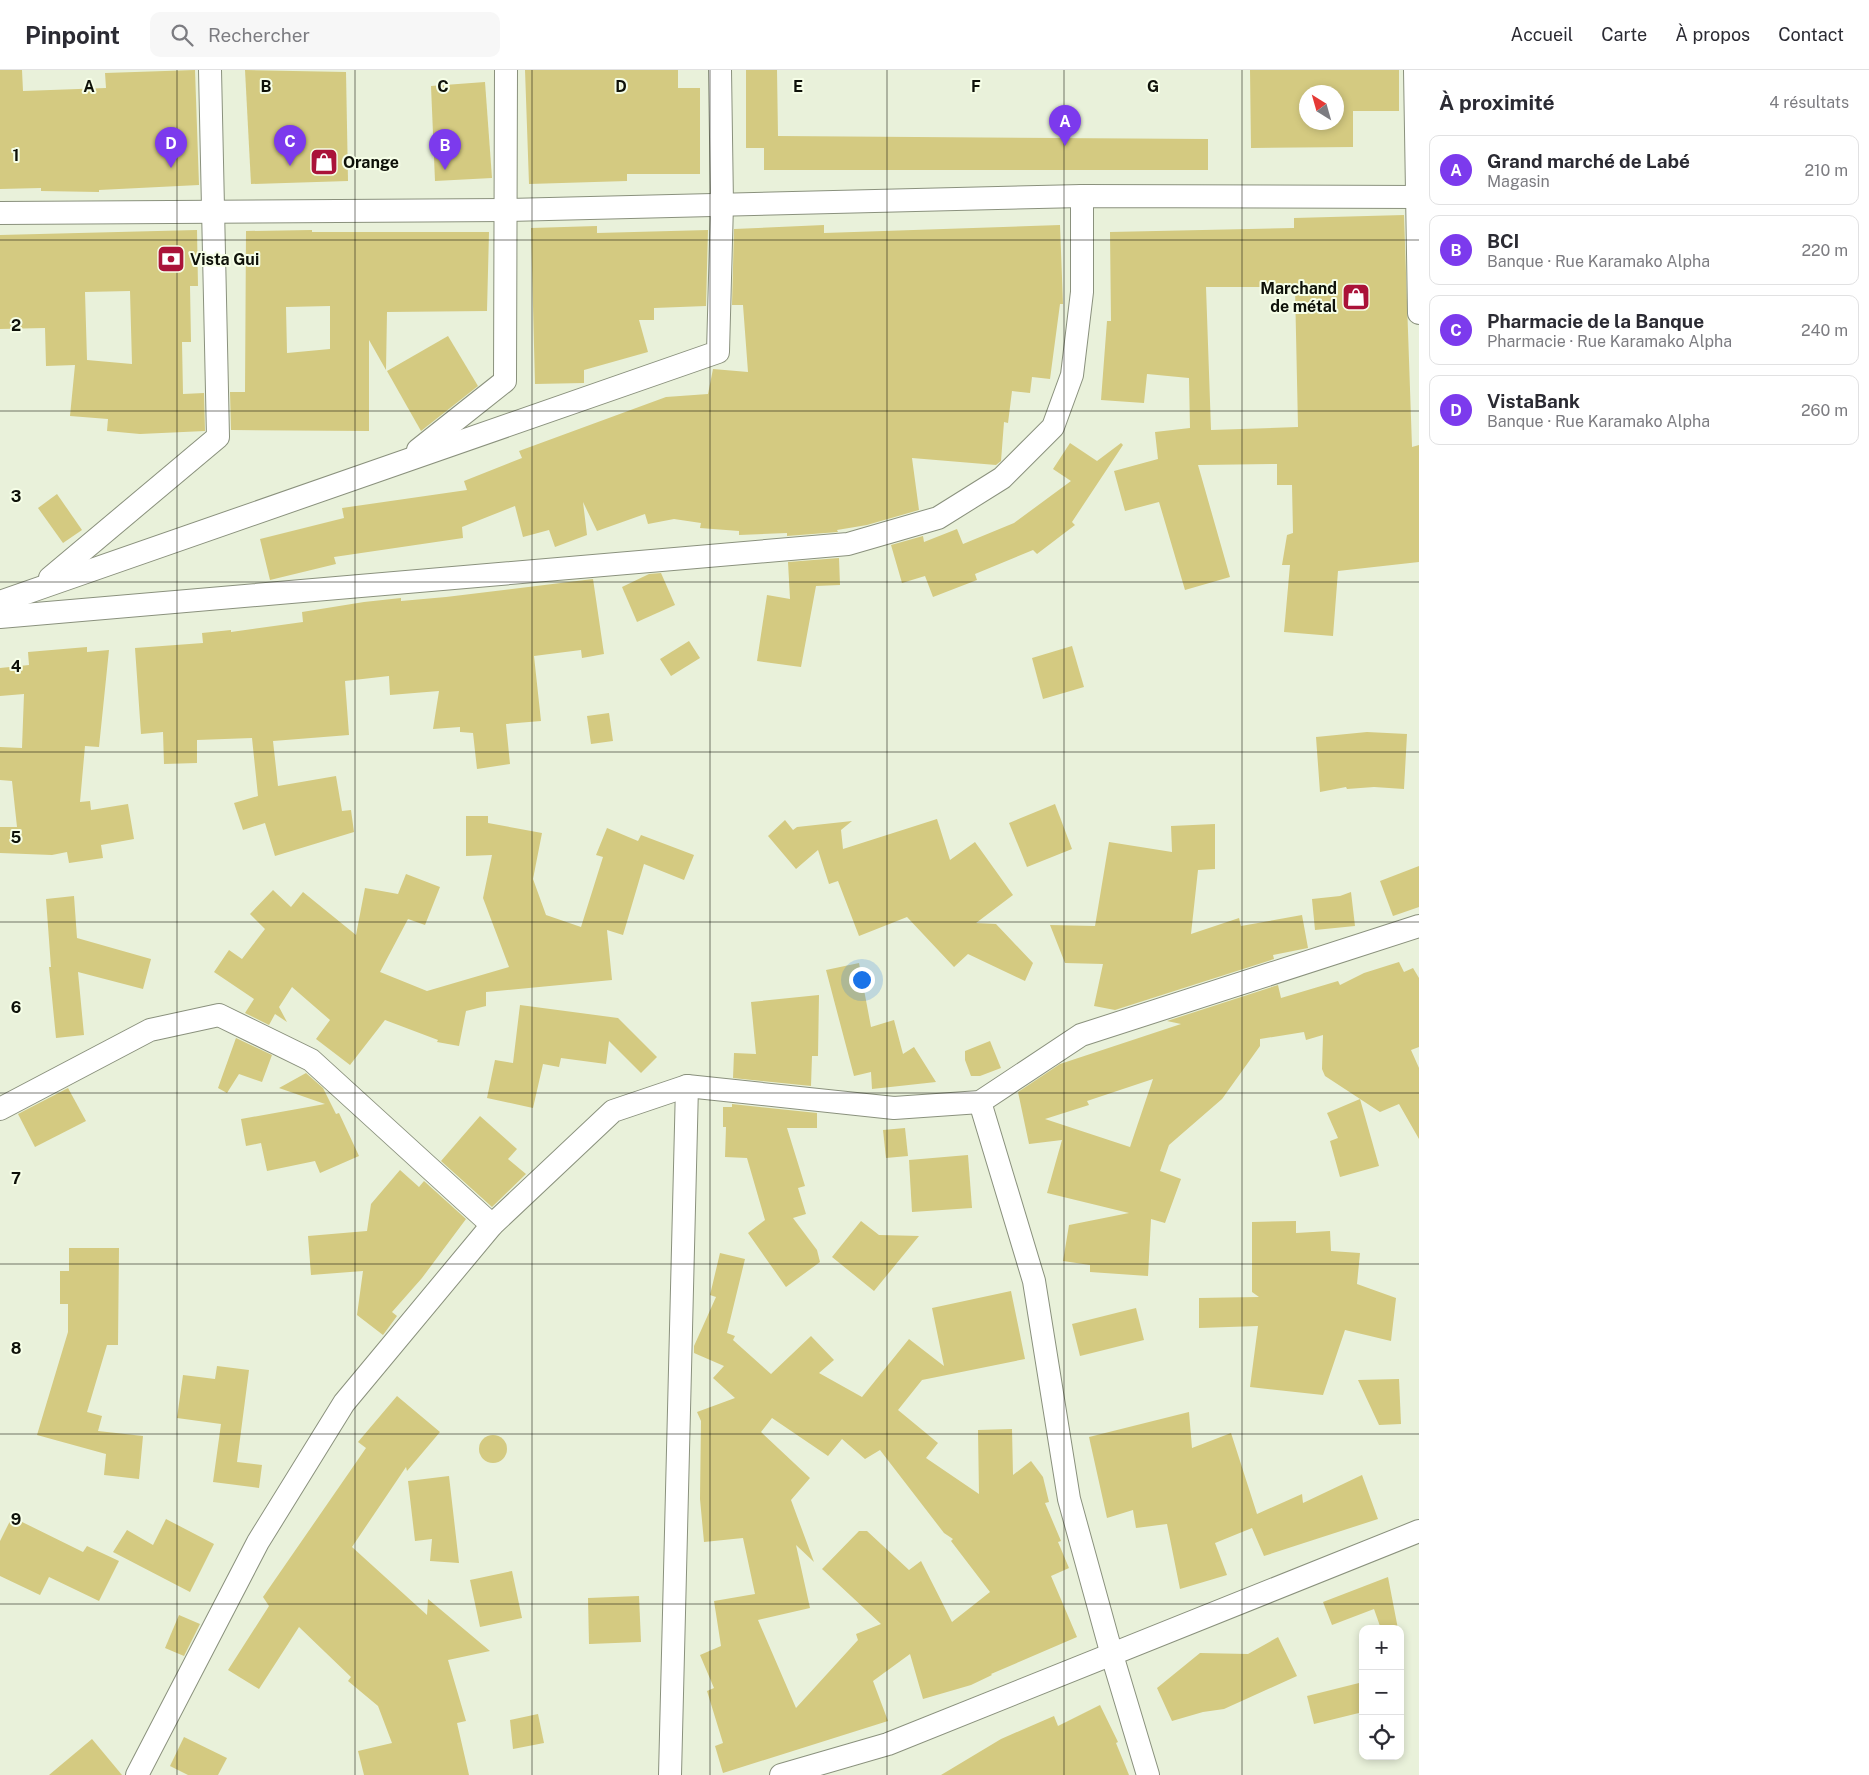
<!DOCTYPE html>
<html lang="fr">
<head>
<meta charset="utf-8">
<style>
	body { margin:0; font-family:"Public Sans",sans-serif; background:#f7f7f7; color:#2b2b33 }
	.controls { position:absolute; right:15px; bottom:15px; display:grid; overflow:hidden; border-radius:10px; box-shadow:0 2px 8px #0003 }
	.controls button { width:45px; height:45px; display:grid; place-items:center; padding:0; border:0; border-bottom:1px solid #e1e1e2; background:#fff; color:#2b2b33; font:25px sans-serif }
	.compass { position:absolute; left:1299px; top:15px; width:45px; height:45px; border-radius:50%; background:#fff; box-shadow:0 2px 8px #0003; rotate:323deg }
	.you { position:absolute; left:861px; top:909px; width:18px; height:18px; margin:-12px; border:4px solid #fff; border-radius:50%; background:#1a73e8; box-shadow:0 0 0 8px #1a73e833 }
	.badge { display:grid; place-items:center; width:32px; height:32px; border-radius:50%; background:#7c3aed; color:#fff; font-size:16px; font-weight:700 }
	.pin { position:absolute; translate:-50% -41px; filter:drop-shadow(0 1px 2px #0008) }
	.pin::after { content:''; position:absolute; top:26px; width:18px; height:15px; background:inherit; clip-path:polygon(0 0,100% 0,50% 100%) }
	.list { margin:0; padding:0; list-style:none }
	h2 { display:flex; justify-content:space-between; align-items:center; height:65px; margin:0; padding:0 20px; font-size:21px }
	h2 small { font-size:16px; font-weight:400; color:#7c7c81 }
	.list li { display:grid; grid-template-columns:32px 1fr auto; gap:15px; align-items:center; box-sizing:border-box; height:70px; margin:0 10px 10px; padding:0 10px; border:1px solid #e1e1e2; border-radius:10px }
	.list b { display:block; font-size:19px; white-space:nowrap }
	.list p { margin:0; font-size:16px; white-space:nowrap; color:#7c7c81 }
	.list em { font-size:16px; font-style:normal; color:#7c7c81 }
	.icon { flex:none; width:28px; height:28px; fill:none; stroke:currentColor; stroke-width:2; stroke-linecap:round; stroke-linejoin:round }
	.map { position:relative; flex:none; width:1419px; height:1705px; overflow:hidden }
	header { display:flex; align-items:center; gap:30px; box-sizing:border-box; height:70px; padding:0 25px; background:#fff; border-bottom:1px solid #e1e1e2 }
	header strong { font-size:24px }
	nav { display:flex; gap:28px; margin-inline-start:auto; font-size:18px }
	.search { width:350px; height:45px; background:#f7f7f7; display:flex; align-items:center; gap:12px; box-sizing:border-box; padding:0 18px; border-radius:10px; color:#7c7c81; font-size:19px }
	main { display:flex }
	aside { flex:1; background:#fff }
	.map>svg:first-child { display:block }
</style>
</head>
<body>
<header>
<strong>Pinpoint</strong>
<div class="search"><svg class="icon" aria-label="search" viewBox="0 0 24 24"><circle cx="10" cy="10" r="6"/><path d="M15 15l6 6"/></svg>Rechercher</div>
<nav><a>Accueil</a><a>Carte</a><a>À propos</a><a>Contact</a></nav>
</header>
<main>
<div class="map">
<svg width="1419" height="1705" viewBox="0 0 1419 1705">
	<rect width="100%" height="100%" fill="#e9f1da"/>
	<g fill="#d4ca81" fill-rule="evenodd">
		<path d="M 0,0 L 22,0 L 23,21 L 106,18 L 105,3 L 195,0 L 199,115 L 99,120 L 99,122 L 41,121 L 41,118 L 0,119 Z"/>
		<path d="M 245,0 L 346,2 L 348,111 L 251,114 Z"/>
		<path d="M 525,0 L 678,0 L 678,18 L 700,18 L 700,104 L 627,104 L 627,111 L 529,114 Z"/>
		<path d="M 746,0 L 777,0 L 778,66 L 1208,69 L 1208,100 L 764,100 L 764,78 L 746,78 Z"/>
		<path d="M 1250,0 L 1399,0 L 1399,41 L 1353,41 L 1353,77 L 1251,78 ZM 1306,22 L 1336,22 L 1336,52 L 1306,52 Z"/>
		<path d="M 485,12 L 492,108 L 435,111 L 431,16 Z"/>
		<path d="M 1404,145 L 1412,377 L 1419,375 L 1419,492 L 1338,501 L 1333,566 L 1284,562 L 1290,495 L 1282,495 L 1287,465 L 1293,463 L 1292,415 L 1277,415 L 1277,394 L 1198,395 L 1230,507 L 1185,520 L 1159,432 L 1125,441 L 1114,401 L 1158,389 L 1155,362 L 1190,358 L 1189,308 L 1147,304 L 1144,333 L 1101,330 L 1107,251 L 1111,251 L 1110,162 L 1294,158 L 1294,148 ZM 1206,217 L 1295,217 L 1298,357 L 1211,360 Z"/>
		<path d="M 824,155 L 824,163 L 1060,155 L 1063,234 L 1060,234 L 1050,309 L 1032,307 L 1030,323 L 1012,321 L 1008,353 L 1004,352 L 1001,391 L 996,395 L 912,388 L 919,440 L 867,455 L 837,460 L 838,462 L 787,466 L 787,463 L 739,465 L 739,461 L 700,458 L 701,453 L 674,449 L 648,454 L 645,444 L 597,461 L 583,432 L 587,465 L 555,477 L 549,460 L 523,467 L 515,436 L 462,457 L 463,468 L 334,487 L 336,494 L 270,510 L 260,469 L 344,448 L 342,438 L 467,420 L 464,411 L 522,388 L 519,381 L 666,327 L 708,324 L 713,299 L 748,302 L 743,235 L 732,235 L 734,159 Z"/>
		<path d="M 597,156 L 597,163 L 708,160 L 706,236 L 654,238 L 654,250 L 639,250 L 648,282 L 584,300 L 584,313 L 535,314 L 531,158 Z"/>
		<path d="M 197,160 L 198,216 L 190,216 L 191,272 L 182,272 L 183,324 L 204,323 L 205,361 L 140,364 L 107,361 L 108,349 L 70,346 L 75,295 L 46,296 L 45,258 L 0,259 L 0,165 ZM 130,221 L 132,294 L 87,290 L 85,222 Z"/>
		<path d="M 312,160 L 312,162 L 489,162 L 487,241 L 387,242 L 386,300 L 369,270 L 369,361 L 231,360 L 230,322 L 245,322 L 246,161 ZM 330,236 L 330,279 L 287,283 L 286,237 Z"/>
		<path d="M 448,266 L 478,316 L 421,361 L 387,301 Z"/>
		<path d="M 1070,373 L 1097,391 L 1121,373 L 1123,375 L 1072,452 L 1075,455 L 1037,484 L 1033,480 L 975,504 L 977,510 L 933,527 L 925,506 L 902,513 L 891,475 L 923,466 L 924,472 L 957,459 L 963,474 L 1014,453 L 1071,411 L 1053,399 Z"/>
		<path d="M 57,424 L 82,460 L 63,473 L 38,438 Z"/>
		<path d="M 839,488 L 840,515 L 816,516 L 801,597 L 757,591 L 767,525 L 790,529 L 788,492 Z"/>
		<path d="M 661,503 L 675,535 L 637,552 L 622,517 L 649,504 Z"/>
		<path d="M 593,509 L 604,584 L 582,588 L 581,580 L 534,586 L 541,651 L 506,654 L 510,694 L 477,699 L 473,663 L 460,662 L 460,657 L 433,659 L 439,621 L 390,625 L 389,606 L 345,611 L 349,665 L 273,671 L 278,716 L 336,706 L 342,741 L 351,740 L 354,762 L 275,786 L 265,753 L 243,760 L 234,733 L 258,726 L 252,668 L 197,670 L 197,693 L 164,694 L 163,662 L 141,664 L 135,578 L 203,573 L 202,563 L 231,560 L 231,562 L 303,552 L 302,542 L 364,532 L 401,528 L 401,531 L 446,527 Z"/>
		<path d="M 689,571 L 700,588 L 671,606 L 660,589 Z"/>
		<path d="M 1072,576 L 1084,617 L 1043,629 L 1032,588 Z"/>
		<path d="M 87,577 L 87,582 L 109,580 L 99,677 L 85,676 L 80,732 L 90,731 L 91,740 L 128,734 L 134,769 L 101,775 L 103,788 L 69,793 L 67,782 L 52,785 L 0,783 L 0,757 L 17,757 L 12,711 L 0,710 L 0,677 L 22,678 L 24,624 L 0,626 L 0,598 L 29,595 L 28,582 Z"/>
		<path d="M 609,643 L 613,671 L 591,674 L 587,646 Z"/>
		<path d="M 1367,662 L 1407,664 L 1404,719 L 1374,717 L 1347,719 L 1346,717 L 1320,722 L 1316,667 Z"/>
		<path d="M 1055,734 L 1072,779 L 1027,797 L 1009,753 Z"/>
		<path d="M 466,746 L 488,746 L 488,753 L 542,763 L 533,809 L 546,845 L 581,857 L 603,787 L 596,785 L 607,758 L 638,771 L 641,765 L 694,785 L 684,810 L 644,794 L 623,865 L 607,860 L 612,910 L 486,922 L 486,936 L 466,941 L 459,976 L 437,972 L 438,970 L 385,950 L 350,995 L 316,969 L 330,950 L 292,917 L 279,937 L 287,952 L 275,944 L 269,955 L 245,943 L 254,929 L 214,902 L 229,880 L 242,889 L 265,859 L 250,844 L 273,820 L 291,837 L 303,822 L 356,865 L 365,818 L 398,824 L 406,804 L 440,817 L 425,855 L 408,849 L 380,902 L 427,921 L 509,897 L 483,828 L 492,785 L 466,786 Z"/>
		<path d="M 937,749 L 950,790 L 975,772 L 1013,825 L 976,853 L 996,854 L 1033,893 L 1025,911 L 968,884 L 954,897 L 907,847 L 859,866 L 838,811 L 829,814 L 818,780 L 796,799 L 768,766 L 785,750 L 793,760 L 797,757 L 852,751 L 841,760 L 843,779 Z"/>
		<path d="M 1215,754 L 1215,799 L 1198,800 L 1191,864 L 1239,848 L 1241,856 L 1302,845 L 1308,878 L 1273,885 L 1274,889 L 1115,940 L 1094,936 L 1103,894 L 1065,893 L 1050,855 L 1095,856 L 1109,772 L 1172,782 L 1171,756 Z"/>
		<path d="M 1419,796 L 1419,837 L 1393,846 L 1380,811 Z"/>
		<path d="M 1351,822 L 1355,856 L 1315,860 L 1312,829 L 1340,826 Z"/>
		<path d="M 74,826 L 77,868 L 151,889 L 143,919 L 78,902 L 84,965 L 56,968 L 49,897 L 51,897 L 46,829 Z"/>
		<path d="M 1399,892 L 1404,902 L 1413,898 L 1419,908 L 1419,977 L 1411,980 L 1419,998 L 1419,1069 L 1399,1034 L 1380,1042 L 1325,1006 L 1322,999 L 1323,965 L 1306,970 L 1304,962 L 1260,969 L 1260,976 L 1222,1029 L 1169,1075 L 1160,1101 L 1181,1109 L 1165,1153 L 1151,1149 L 1148,1206 L 1090,1202 L 1090,1195 L 1063,1191 L 1069,1155 L 1129,1143 L 1047,1123 L 1062,1070 L 1029,1074 L 1018,1022 L 1060,994 L 1181,954 L 1167,951 L 1278,915 L 1281,928 L 1338,911 L 1340,915 L 1364,903 ZM 1153,1009 L 1130,1077 L 1045,1049 L 1089,1035 L 1087,1031 Z"/>
		<path d="M 859,893 L 871,957 L 894,950 L 903,984 L 914,977 L 936,1012 L 872,1019 L 871,1002 L 854,1006 L 826,900 Z"/>
		<path d="M 819,925 L 818,986 L 812,986 L 811,1016 L 733,1008 L 734,983 L 756,984 L 751,932 Z"/>
		<path d="M 520,935 L 618,948 L 657,987 L 641,1003 L 609,971 L 606,994 L 561,988 L 559,997 L 543,994 L 533,1038 L 487,1028 L 495,990 L 513,993 Z"/>
		<path d="M 236,968 L 272,985 L 262,1012 L 239,1004 L 227,1023 L 218,1018 Z"/>
		<path d="M 990,971 L 1001,998 L 980,1006 L 971,1006 L 965,990 L 965,981 Z"/>
		<path d="M 306,1003 L 323,1018 L 336,1044 L 339,1043 L 359,1086 L 320,1103 L 315,1091 L 267,1101 L 261,1073 L 246,1076 L 241,1049 L 325,1034 L 279,1018 Z"/>
		<path d="M 68,1018 L 86,1051 L 35,1077 L 18,1044 Z"/>
		<path d="M 1360,1029 L 1379,1096 L 1340,1107 L 1330,1071 L 1338,1068 L 1327,1043 Z"/>
		<path d="M 732,1034 L 817,1043 L 817,1058 L 787,1058 L 805,1116 L 798,1118 L 806,1144 L 793,1148 L 817,1180 L 820,1192 L 786,1217 L 748,1163 L 765,1150 L 747,1088 L 725,1087 L 726,1057 L 723,1057 L 723,1037 L 732,1037 Z"/>
		<path d="M 480,1046 L 517,1079 L 508,1089 L 526,1104 L 492,1137 L 441,1091 Z"/>
		<path d="M 905,1058 L 908,1086 L 886,1088 L 883,1060 Z"/>
		<path d="M 968,1085 L 972,1138 L 912,1142 L 909,1090 Z"/>
		<path d="M 400,1100 L 419,1117 L 424,1111 L 466,1149 L 422,1208 L 392,1242 L 397,1246 L 383,1265 L 357,1245 L 363,1201 L 311,1205 L 308,1166 L 367,1161 L 371,1134 Z"/>
		<path d="M 861,1151 L 879,1165 L 919,1166 L 874,1221 L 832,1187 Z"/>
		<path d="M 1296,1151 L 1296,1163 L 1330,1161 L 1331,1181 L 1360,1183 L 1357,1214 L 1396,1228 L 1391,1271 L 1345,1260 L 1323,1325 L 1250,1317 L 1258,1256 L 1199,1258 L 1199,1228 L 1259,1227 L 1252,1222 L 1252,1152 Z"/>
		<path d="M 69,1178 L 119,1178 L 118,1275 L 107,1275 L 87,1342 L 102,1346 L 98,1361 L 143,1366 L 139,1409 L 104,1405 L 106,1384 L 37,1365 L 68,1262 L 68,1234 L 60,1234 L 60,1201 L 69,1201 Z"/>
		<path d="M 720,1183 L 745,1189 L 727,1263 L 735,1266 L 733,1270 L 771,1304 L 811,1266 L 834,1290 L 819,1303 L 862,1327 L 909,1269 L 944,1296 L 932,1238 L 1011,1221 L 1025,1289 L 922,1310 L 898,1340 L 938,1373 L 926,1388 L 979,1424 L 978,1360 L 1012,1359 L 1013,1405 L 1031,1391 L 1043,1407 L 1049,1432 L 1045,1433 L 1061,1471 L 1058,1472 L 1069,1498 L 1051,1506 L 1077,1567 L 991,1604 L 992,1605 L 971,1615 L 923,1629 L 910,1584 L 873,1611 L 888,1651 L 723,1703 L 715,1676 L 723,1673 L 707,1621 L 714,1618 L 700,1585 L 721,1576 L 714,1531 L 755,1524 L 743,1468 L 704,1472 L 700,1429 L 701,1351 L 697,1342 L 735,1328 L 713,1308 L 724,1296 L 694,1283 L 694,1276 L 716,1227 L 710,1225 ZM 772,1348 L 828,1386 L 842,1369 L 865,1389 L 880,1380 L 944,1463 L 953,1469 L 951,1471 L 990,1522 L 952,1552 L 921,1491 L 909,1500 L 867,1461 L 859,1461 L 822,1499 L 881,1554 L 856,1564 L 858,1570 L 796,1638 L 758,1550 L 810,1538 L 796,1475 L 814,1492 L 791,1430 L 810,1408 L 761,1362 Z"/>
		<path d="M 1136,1238 L 1144,1270 L 1080,1286 L 1072,1254 Z"/>
		<path d="M 217,1296 L 249,1300 L 237,1392 L 262,1395 L 259,1418 L 213,1412 L 221,1354 L 177,1348 L 183,1305 L 215,1309 Z"/>
		<path d="M 1399,1309 L 1401,1354 L 1379,1355 L 1358,1310 Z"/>
		<path d="M 397,1326 L 440,1362 L 407,1401 L 406,1397 L 352,1477 L 427,1545 L 428,1529 L 490,1581 L 448,1590 L 466,1651 L 457,1653 L 469,1705 L 364,1705 L 358,1681 L 392,1673 L 378,1636 L 348,1611 L 351,1607 L 299,1557 L 259,1619 L 228,1600 L 269,1536 L 263,1527 L 366,1378 L 358,1372 Z"/>
		<path d="M 1189,1342 L 1192,1378 L 1231,1363 L 1257,1444 L 1302,1424 L 1303,1433 L 1362,1405 L 1378,1449 L 1264,1486 L 1252,1458 L 1215,1473 L 1227,1505 L 1180,1519 L 1167,1454 L 1136,1458 L 1133,1440 L 1107,1448 L 1089,1367 Z"/>
		<circle cx="493" cy="1379" r="14"/>
		<path d="M 449,1406 L 459,1493 L 430,1491 L 432,1469 L 415,1471 L 408,1411 Z"/>
		<path d="M 12,1447 L 83,1482 L 87,1476 L 119,1491 L 99,1531 L 49,1507 L 40,1525 L 0,1506 L 0,1471 Z"/>
		<path d="M 166,1449 L 214,1474 L 190,1522 L 113,1482 L 127,1460 L 153,1475 Z"/>
		<path d="M 512,1501 L 522,1548 L 480,1557 L 470,1510 Z"/>
		<path d="M 1388,1507 L 1398,1559 L 1381,1559 L 1374,1539 L 1332,1555 L 1323,1532 Z"/>
		<path d="M 639,1526 L 641,1572 L 589,1574 L 588,1528 Z"/>
		<path d="M 179,1545 L 200,1554 L 184,1586 L 165,1578 Z"/>
		<path d="M 1278,1567 L 1297,1606 L 1224,1639 L 1203,1642 L 1172,1651 L 1157,1618 L 1200,1583 L 1248,1584 Z"/>
		<path d="M 1363,1612 L 1363,1642 L 1314,1654 L 1307,1626 Z"/>
		<path d="M 1100,1635 L 1118,1672 L 1116,1673 L 1129,1705 L 941,1705 L 1001,1669 L 1054,1646 L 1058,1656 Z"/>
		<path d="M 538,1644 L 544,1673 L 513,1679 L 510,1650 Z"/>
		<path d="M 184,1667 L 227,1688 L 218,1705 L 188,1705 L 170,1696 Z"/>
		<path d="M 92,1669 L 122,1705 L 49,1705 Z"/>
	</g>
	<g fill="none" stroke-linecap="round" stroke-linejoin="round">
		<defs>
			<g id="minor">
				<path d="M 1415,0 L 1419,243"/>
				<path d="M 0,143 L 506,140 L 1082,126 L 1419,127"/>
				<path d="M 418,380 L 505,311 L 506,0"/>
				<path d="M 50,508 L 218,367 L 210,0"/>
				<path d="M 0,532 L 718,282 L 722,134 L 720,0"/>
				<path d="M 0,547 L 848,474 L 938,448 L 1002,408 L 1053,357 L 1072,305 L 1082,222 L 1082,126"/>
				<path d="M 980,1032 L 1034,1211 L 1069,1429 L 1112,1585 L 1148,1705"/>
				<path d="M 0,1039 L 150,960 L 219,945 L 311,990 L 492,1155"/>
				<path d="M 137,1705 L 258,1472 L 344,1333 L 492,1155 L 613,1041 L 687,1016 L 894,1038 L 980,1032 L 1081,965 L 1419,856"/>
				<path d="M 670,1705 L 687,1016"/>
				<path d="M 781,1705 L 888,1674 L 1419,1461"/>
			</g>
		</defs>
		<use href="#minor" stroke="#8a917d" stroke-width="24"/>
		<use href="#minor" stroke="#fff" stroke-width="22"/>
	</g>
	<path fill="none" stroke="#0e1109" stroke-width="1" stroke-opacity="0.55" d="M 177,0 L 177,1705M 355,0 L 355,1705M 532,0 L 532,1705M 710,0 L 710,1705M 887,0 L 887,1705M 1064,0 L 1064,1705M 1242,0 L 1242,1705M 0,170 L 1419,170M 0,341 L 1419,341M 0,512 L 1419,512M 0,682 L 1419,682M 0,852 L 1419,852M 0,1023 L 1419,1023M 0,1194 L 1419,1194M 0,1364 L 1419,1364M 0,1534 L 1419,1534"/>
	<defs>
		<symbol id="shop-square" viewBox="-11 -11 22 22"><rect x="-9" y="-9" width="18" height="18" rx="4" fill="#aa1339" stroke="#f6fee7"/><path d="M-5-2.5h2.3a2.7 3.5 0 0 1 5.4 0H5L5.5 6h-11ZM-1.5-2.5h3a1.5 2.3 0 0 0-3 0Z" fill="#fff"/></symbol>
		<symbol id="bank-square" viewBox="-11 -11 22 22"><rect x="-9" y="-9" width="18" height="18" rx="4" fill="#aa1339" stroke="#f6fee7"/><path d="M-6-4H6V4H-6ZM0-2.3a2.3 2.3 0 1 0 0 4.6a2.3 2.3 0 1 0 0-4.6Z" fill="#fff"/></symbol>
	</defs>
	<g fill-rule="evenodd">
		<use href="#shop-square" x="308" y="76" width="32" height="32"/>
		<use href="#bank-square" x="155" y="173" width="32" height="32"/>
		<use href="#shop-square" x="1340" y="211" width="32" height="32"/>
	</g>
	<g text-anchor="middle" stroke-width="4" stroke-linejoin="round" paint-order="stroke">
		<g font-size="16" font-weight="bold" fill="#0e1109" stroke="#f6fee7" text-anchor="start">
			<text x="343" y="98">Orange</text>
			<text x="190" y="195">Vista Gui</text>
			<text x="1337" y="224" text-anchor="end">Marchand<tspan x="1337" dy="18">de métal</tspan></text>
		</g>
	</g>
	<g font-size="16" text-anchor="middle" font-weight="bold" fill="#0e1109" stroke="#f6fee7" stroke-width="4" stroke-linejoin="round" paint-order="stroke">
		<text x="89" y="22">A</text>
		<text x="266" y="22">B</text>
		<text x="443" y="22">C</text>
		<text x="621" y="22">D</text>
		<text x="798" y="22">E</text>
		<text x="976" y="22">F</text>
		<text x="1153" y="22">G</text>
		<text x="16" y="91">1</text>
		<text x="16" y="261">2</text>
		<text x="16" y="432">3</text>
		<text x="16" y="602">4</text>
		<text x="16" y="773">5</text>
		<text x="16" y="943">6</text>
		<text x="16" y="1114">7</text>
		<text x="16" y="1284">8</text>
		<text x="16" y="1455">9</text>
	</g>
</svg>
<div class="controls">
<button>+</button>
<button>−</button>
<button><svg class="icon" aria-label="locate" viewBox="0 0 24 24"><circle cx="12" cy="12" r="6"/><path d="M12 2v4M12 18v4M2 12h4M18 12h4"/></svg></button>
</div>
<svg class="compass" viewBox="-18 -18 36 36"><path d="M0-13l5 13h-10z" fill="#e53935"/><path d="M0 13l5-13h-10z" fill="#7c7c81"/></svg>
<div class="you"></div>
<div class="pin badge" style="left:1065px;top:76px">A</div>
<div class="pin badge" style="left:445px;top:100px">B</div>
<div class="pin badge" style="left:290px;top:96px">C</div>
<div class="pin badge" style="left:171px;top:98px">D</div>
</div>
<aside>
<h2>À proximité<small>4 résultats</small></h2>
<ul class="list">
<li><span class="badge">A</span><div><b>Grand marché de Labé</b><p>Magasin</p></div><em>210 m</em></li>
<li><span class="badge">B</span><div><b>BCI</b><p>Banque · Rue Karamako Alpha</p></div><em>220 m</em></li>
<li><span class="badge">C</span><div><b>Pharmacie de la Banque</b><p>Pharmacie · Rue Karamako Alpha</p></div><em>240 m</em></li>
<li><span class="badge">D</span><div><b>VistaBank</b><p>Banque · Rue Karamako Alpha</p></div><em>260 m</em></li>
</ul>
</aside>
</main>
</body>
</html>
